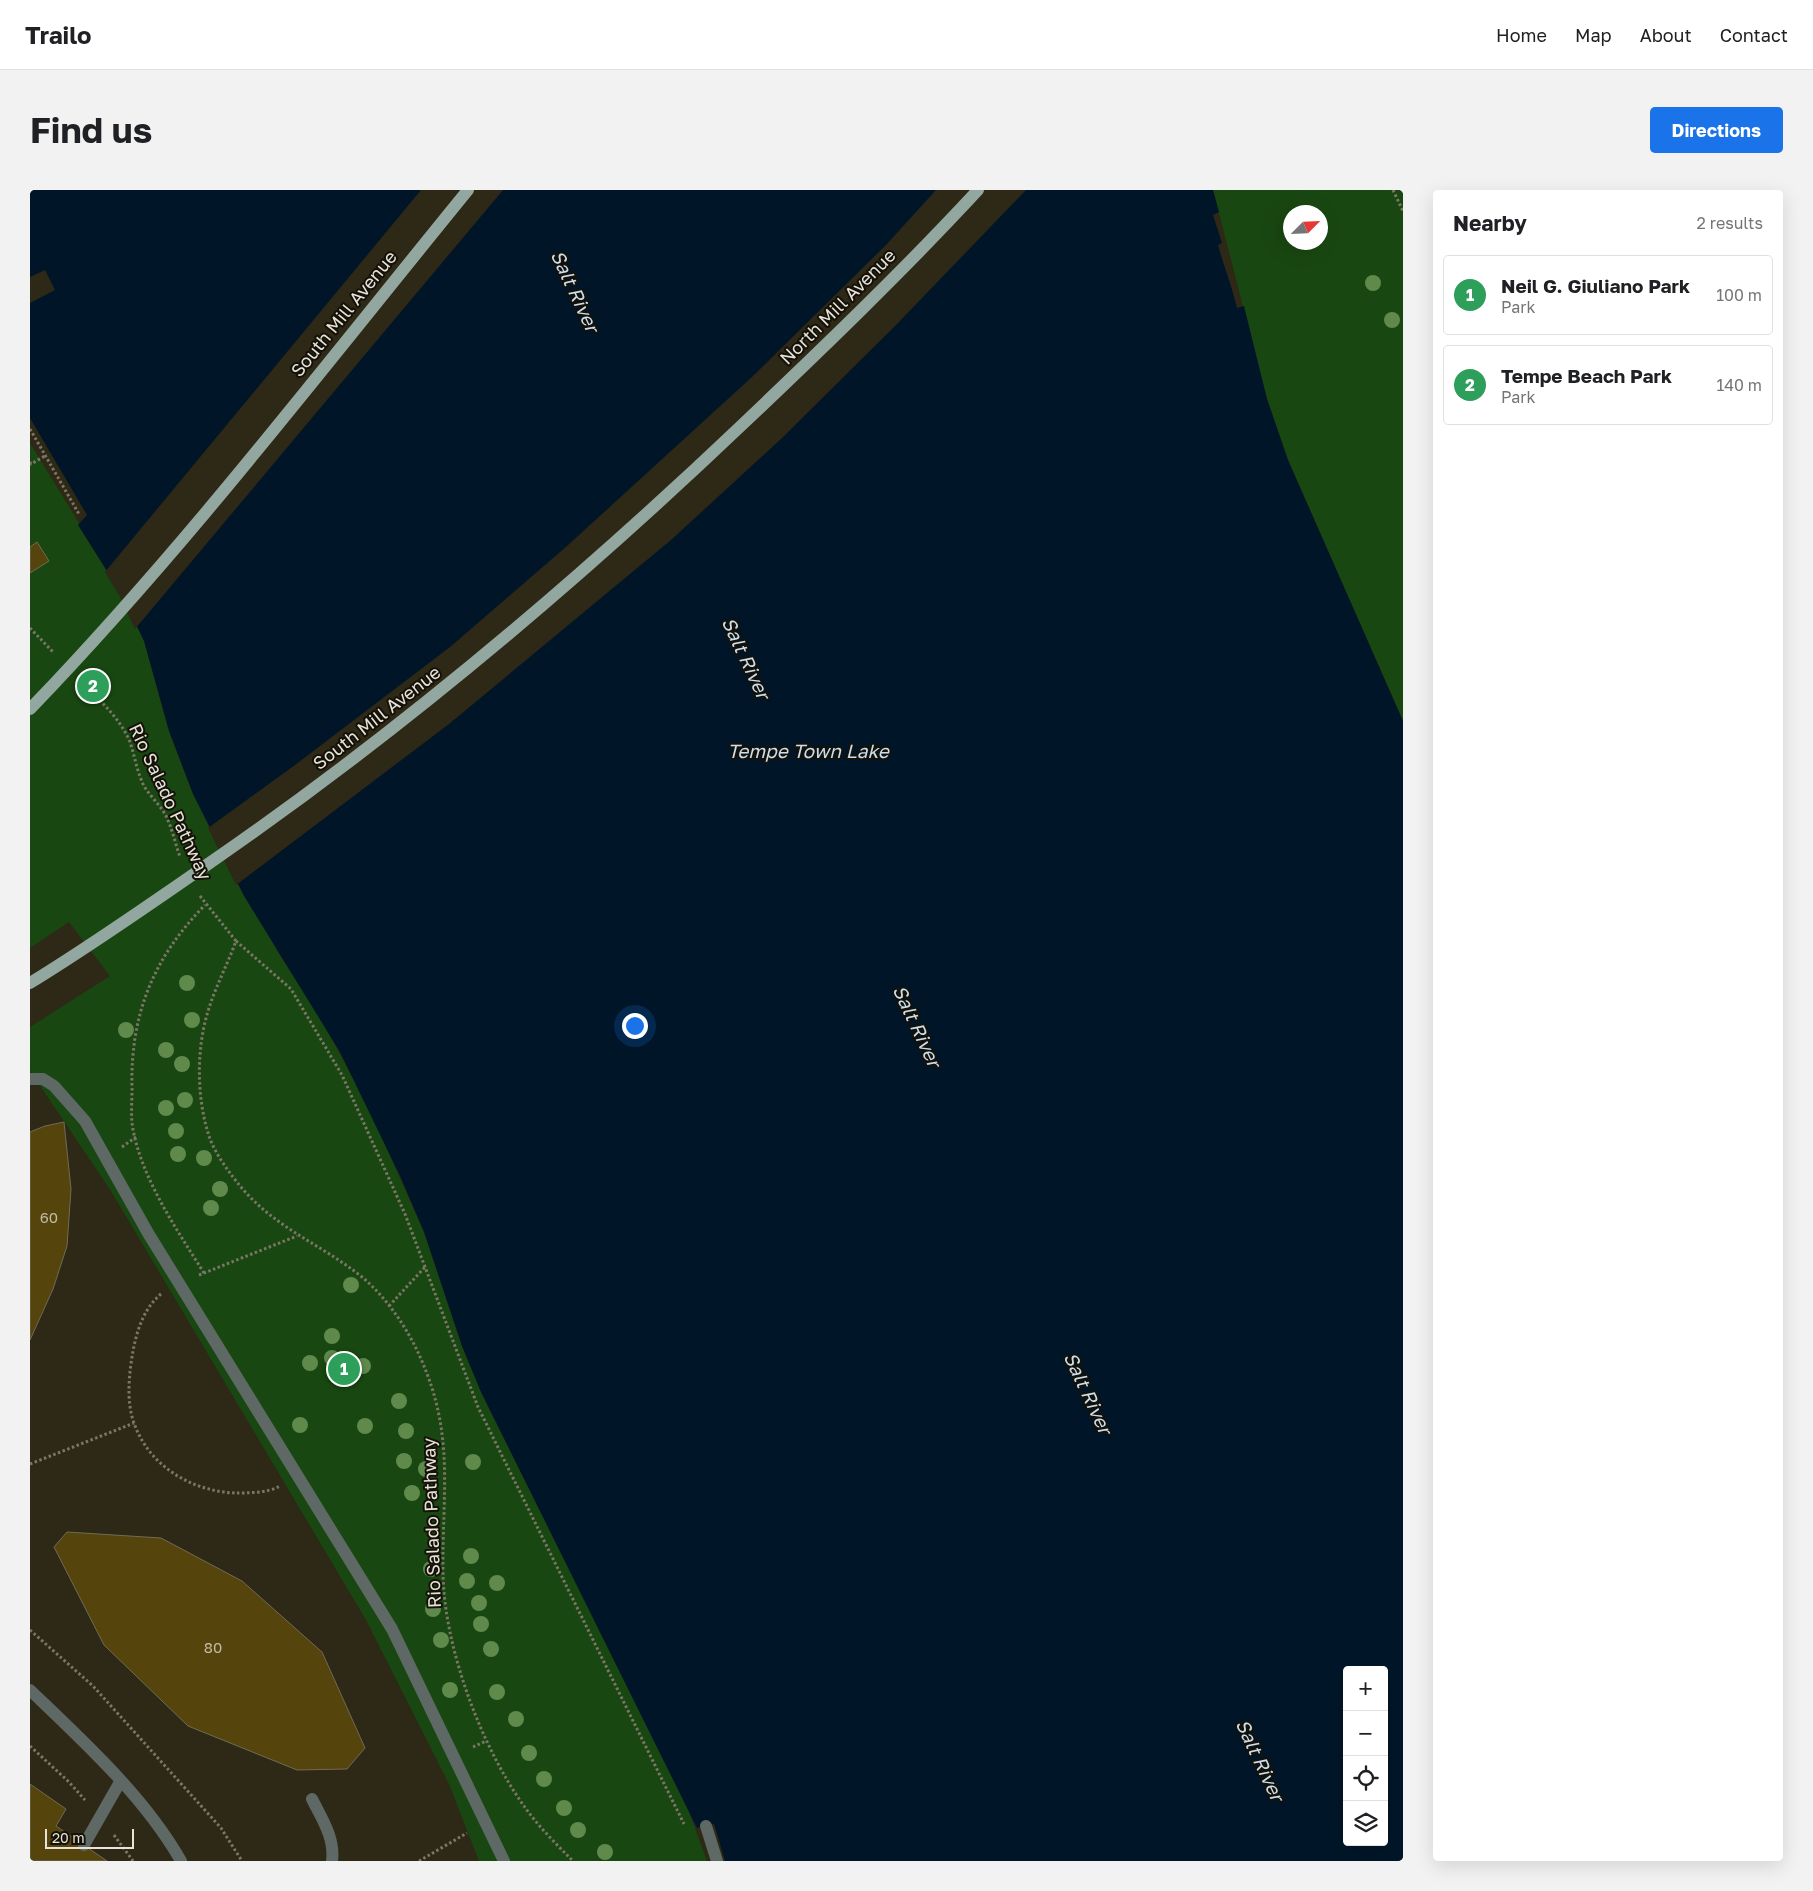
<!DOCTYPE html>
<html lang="en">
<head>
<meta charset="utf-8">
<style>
	body { margin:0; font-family:"Golos Text",sans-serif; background:#f2f2f2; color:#202124 }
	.controls { position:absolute; right:15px; bottom:15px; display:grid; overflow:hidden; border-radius:5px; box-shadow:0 5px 20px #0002 }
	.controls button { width:45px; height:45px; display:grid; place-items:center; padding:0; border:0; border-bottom:1px solid #e0e0e0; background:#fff; color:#202124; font:25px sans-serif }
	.compass { position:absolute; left:1253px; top:15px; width:45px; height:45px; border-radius:50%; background:#fff; box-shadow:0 5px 20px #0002; rotate:66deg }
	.scale { position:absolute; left:15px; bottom:12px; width:89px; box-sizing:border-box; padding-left:5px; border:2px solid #e7e3d8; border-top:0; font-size:14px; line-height:18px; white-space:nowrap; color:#e7e3d8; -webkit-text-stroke:4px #141109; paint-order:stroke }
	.you { position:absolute; left:604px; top:835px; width:18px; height:18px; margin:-12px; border:4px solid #fff; border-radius:50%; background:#1a73e8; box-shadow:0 0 0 8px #1a73e833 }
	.badge { display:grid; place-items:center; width:32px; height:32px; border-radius:50%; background:#1a73e8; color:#fff; font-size:16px; font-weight:700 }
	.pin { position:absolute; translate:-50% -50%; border:2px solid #fff; box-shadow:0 1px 5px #0006 }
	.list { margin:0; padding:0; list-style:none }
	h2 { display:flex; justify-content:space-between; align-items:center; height:65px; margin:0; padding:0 20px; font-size:21px }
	h2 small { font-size:16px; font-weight:400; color:#757577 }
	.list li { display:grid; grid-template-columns:32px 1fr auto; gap:15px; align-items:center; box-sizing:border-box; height:80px; margin:0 10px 10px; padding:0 10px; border:1px solid #e0e0e0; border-radius:5px }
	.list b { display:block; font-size:19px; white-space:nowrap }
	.list p { margin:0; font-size:16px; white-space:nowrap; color:#757577 }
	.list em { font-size:16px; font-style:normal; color:#757577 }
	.icon { flex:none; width:28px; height:28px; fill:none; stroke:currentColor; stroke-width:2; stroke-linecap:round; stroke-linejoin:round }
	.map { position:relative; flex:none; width:1373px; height:1671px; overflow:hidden; border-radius:5px }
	header { display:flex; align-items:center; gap:30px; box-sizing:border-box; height:70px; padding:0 25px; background:#fff; border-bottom:1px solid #e0e0e0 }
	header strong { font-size:24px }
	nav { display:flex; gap:28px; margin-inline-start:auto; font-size:18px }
	.intro { display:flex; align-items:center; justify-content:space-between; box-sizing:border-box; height:120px; padding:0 30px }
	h1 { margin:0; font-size:35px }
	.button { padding:12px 22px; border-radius:5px; background:#1a73e8; color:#fff; font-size:18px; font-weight:700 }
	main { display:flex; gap:30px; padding:0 30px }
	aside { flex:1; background:#fff; border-radius:5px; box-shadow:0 5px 20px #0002 }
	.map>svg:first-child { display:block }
</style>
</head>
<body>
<header>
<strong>Trailo</strong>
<nav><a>Home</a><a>Map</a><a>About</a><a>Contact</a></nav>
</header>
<div class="intro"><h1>Find us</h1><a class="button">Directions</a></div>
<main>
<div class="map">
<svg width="1373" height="1671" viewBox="0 0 1373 1671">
	<rect width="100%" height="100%" fill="#2e2816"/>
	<g fill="#194711" fill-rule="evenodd">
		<path d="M 1183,0 L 1373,0 L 1373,531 L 1258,270 L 1237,209 ZM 1260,22 L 1290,22 L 1290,52 L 1260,52 Z"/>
		<path d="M 0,253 L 93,405 L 114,451 L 139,541 L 163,604 L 248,762 L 288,824 L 335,910 L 394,1042 L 432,1156 L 451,1202 L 658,1619 L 677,1671 L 449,1671 L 419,1594 L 336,1430 L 81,1001 L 0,881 L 0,837 L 80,786 L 39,732 L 0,758 Z"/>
	</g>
	<path fill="#001628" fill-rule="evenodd" d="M 0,0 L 1183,0 L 1189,22 L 1183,25 L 1192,53 L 1188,55 C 1194,77 1202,96 1207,118 L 1214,116 L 1237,209 L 1258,270 L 1373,531 L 1373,1671 L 695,1671 L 684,1634 L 667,1638 L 451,1202 L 432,1156 L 394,1042 L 371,988 L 310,862 L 214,706 L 163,604 L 139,541 L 114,451 L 92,405 L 48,335 L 57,325 L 0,228 ZM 1317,1480 L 1354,1480 L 1354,1652 L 1317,1652 Z"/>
	<g fill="#2e2816">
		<path d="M 391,0 L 473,0 L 105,439 L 90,407 L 75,382 Z"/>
		<path d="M 906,0 L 996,0 L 866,135 L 752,248 L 641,350 L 419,534 L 206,695 L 178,638 L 265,575 L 420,457 L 537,356 L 722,187 L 856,55 Z"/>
		<path d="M 15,80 L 25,100 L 0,113 L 0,87 Z"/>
	</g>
	<g fill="#55450c" stroke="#716a56">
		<path d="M 7,352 L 19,371 L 0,383 L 0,357 Z"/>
		<path d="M 34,932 L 41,999 L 37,1056 L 23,1099 L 0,1150 L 0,942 L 15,936 Z"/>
		<path d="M 37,1342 L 131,1348 L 212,1391 L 292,1462 L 335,1558 L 317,1579 L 267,1580 L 158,1536 L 74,1455 L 24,1357 Z"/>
		<path d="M 0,1594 L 36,1619 L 26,1636 L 77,1671 L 0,1671 Z"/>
	</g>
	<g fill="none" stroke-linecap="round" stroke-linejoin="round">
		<g stroke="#7c7667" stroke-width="3" stroke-dasharray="2.5 2.5" stroke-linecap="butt">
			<path d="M 1363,0 L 1373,21"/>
			<path d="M 0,239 L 49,324"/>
			<path d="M 0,272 L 1,274 L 15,266"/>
			<path d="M 0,438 L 24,463"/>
			<path d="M 52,492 C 70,511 90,528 100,552 C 105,567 107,582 114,596 C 120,606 129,614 135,624 C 142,637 145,653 150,667"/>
			<path d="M 170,706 L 206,751 C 198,773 187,794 180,815 C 166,855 166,906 179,946 C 184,961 194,975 203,987 C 240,1037 287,1051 332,1087 C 357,1108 378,1139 391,1169 C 425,1246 412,1302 413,1383 C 414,1457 451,1556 494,1616 C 508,1636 526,1654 543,1671"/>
			<path d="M 206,751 L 261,799 L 312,885 L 375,1024 L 448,1217 L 654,1634"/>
			<path d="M 92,957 L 106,947"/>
			<path d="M 174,1083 C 147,1040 109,985 102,933 C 101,922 102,910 102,899 C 100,825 123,768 175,715"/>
			<path d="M 169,1085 L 267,1046"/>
			<path d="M 131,1104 C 114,1118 107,1140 103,1161 C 99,1184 96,1211 104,1233 C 119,1276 161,1301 205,1303 C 218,1303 238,1303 250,1296"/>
			<path d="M 359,1116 L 395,1077"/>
			<path d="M 0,1274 L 104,1233"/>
			<path d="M 0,1440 L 63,1496 L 191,1638 L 212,1671"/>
			<path d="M 0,1556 L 39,1592 L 55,1610"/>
			<path d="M 443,1557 L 456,1551"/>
			<path d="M 84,1645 L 103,1671"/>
			<path d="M 389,1671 L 437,1643"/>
		</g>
		<g stroke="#5e6864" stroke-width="12">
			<path d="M 0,889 L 13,889 L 24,896 L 55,931 L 118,1043 L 362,1439 L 474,1671"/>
			<path d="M 0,1500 C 53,1551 114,1606 151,1671"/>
			<path d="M 282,1609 C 292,1629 305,1648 302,1671"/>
			<path d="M 676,1636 L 687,1671"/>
			<path d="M 54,1655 L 90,1592"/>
		</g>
		<g stroke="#92a79f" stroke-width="12">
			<path d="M 0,519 C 157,356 295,175 438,0"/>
			<path d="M 0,793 C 62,755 122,713 181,672 C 371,541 547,392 714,233 C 794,157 873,81 948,0"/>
		</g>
	</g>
	<g fill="#5f8a4c">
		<circle cx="1343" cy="93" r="8"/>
		<circle cx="1362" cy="130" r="8"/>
		<circle cx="157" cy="793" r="8"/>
		<circle cx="162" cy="830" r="8"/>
		<circle cx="96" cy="840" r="8"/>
		<circle cx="136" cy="860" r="8"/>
		<circle cx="152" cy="874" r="8"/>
		<circle cx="155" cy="910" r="8"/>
		<circle cx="136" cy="918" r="8"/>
		<circle cx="146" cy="941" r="8"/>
		<circle cx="148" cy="964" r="8"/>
		<circle cx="174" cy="968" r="8"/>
		<circle cx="190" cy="999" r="8"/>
		<circle cx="181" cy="1018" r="8"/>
		<circle cx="321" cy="1095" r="8"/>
		<circle cx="302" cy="1146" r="8"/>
		<circle cx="302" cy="1168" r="8"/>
		<circle cx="280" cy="1173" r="8"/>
		<circle cx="333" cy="1176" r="8"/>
		<circle cx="369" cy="1211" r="8"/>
		<circle cx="270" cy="1235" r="8"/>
		<circle cx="335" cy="1236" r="8"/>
		<circle cx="376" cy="1241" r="8"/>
		<circle cx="374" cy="1271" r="8"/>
		<circle cx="443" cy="1272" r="8"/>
		<circle cx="396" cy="1279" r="8"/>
		<circle cx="382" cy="1303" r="8"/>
		<circle cx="441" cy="1366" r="8"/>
		<circle cx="401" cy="1379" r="8"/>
		<circle cx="437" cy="1391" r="8"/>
		<circle cx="467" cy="1393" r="8"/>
		<circle cx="449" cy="1413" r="8"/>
		<circle cx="403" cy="1419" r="8"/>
		<circle cx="451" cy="1434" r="8"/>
		<circle cx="411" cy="1450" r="8"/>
		<circle cx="461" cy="1459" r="8"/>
		<circle cx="420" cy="1500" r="8"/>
		<circle cx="467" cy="1502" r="8"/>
		<circle cx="486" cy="1529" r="8"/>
		<circle cx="499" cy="1563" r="8"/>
		<circle cx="514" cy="1589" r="8"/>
		<circle cx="534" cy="1618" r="8"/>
		<circle cx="548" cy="1640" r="8"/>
		<circle cx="575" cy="1662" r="8"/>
	</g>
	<g text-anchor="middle" stroke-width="4" stroke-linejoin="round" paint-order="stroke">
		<g font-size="15" fill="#c2bca5">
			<text x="19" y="1033">60</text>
			<text x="183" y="1463">80</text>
		</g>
		<g font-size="18" fill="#e7e3d8" stroke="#141109">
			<text transform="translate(808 117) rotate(-45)" y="6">North Mill Avenue</text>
			<text transform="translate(314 124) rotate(-51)" y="6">South Mill Avenue</text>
			<text transform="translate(347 528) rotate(-38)" y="6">South Mill Avenue</text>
			<text transform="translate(140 612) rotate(65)" y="6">Rio Salado Pathway</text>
			<text transform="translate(402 1333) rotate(-92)" y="6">Rio Salado Pathway</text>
		</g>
		<g font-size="19" font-style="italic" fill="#cadeee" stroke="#141109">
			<text transform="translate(545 101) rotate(65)" y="7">Salt River</text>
			<text transform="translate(716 468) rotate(65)" y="7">Salt River</text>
			<text x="778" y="568">Tempe Town Lake</text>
			<text transform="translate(887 836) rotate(65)" y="7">Salt River</text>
			<text transform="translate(1058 1203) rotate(65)" y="7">Salt River</text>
			<text transform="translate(1230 1570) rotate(65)" y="7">Salt River</text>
		</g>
	</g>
</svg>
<div class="controls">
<button>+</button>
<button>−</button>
<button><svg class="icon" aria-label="locate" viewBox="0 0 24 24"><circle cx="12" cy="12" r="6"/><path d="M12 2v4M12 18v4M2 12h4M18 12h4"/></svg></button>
<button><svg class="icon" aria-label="layers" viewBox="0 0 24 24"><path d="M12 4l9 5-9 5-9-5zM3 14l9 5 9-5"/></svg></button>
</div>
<svg class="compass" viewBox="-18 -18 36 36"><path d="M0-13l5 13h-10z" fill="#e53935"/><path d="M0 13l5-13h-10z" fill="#757577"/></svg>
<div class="scale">20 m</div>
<div class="you"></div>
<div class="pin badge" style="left:314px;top:1179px;background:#2e9e5b">1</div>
<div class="pin badge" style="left:63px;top:496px;background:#2e9e5b">2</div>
</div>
<aside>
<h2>Nearby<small>2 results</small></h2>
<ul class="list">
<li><span class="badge" style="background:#2e9e5b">1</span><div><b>Neil G. Giuliano Park</b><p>Park</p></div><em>100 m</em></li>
<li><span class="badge" style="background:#2e9e5b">2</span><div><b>Tempe Beach Park</b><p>Park</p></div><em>140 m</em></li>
</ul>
</aside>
</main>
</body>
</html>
